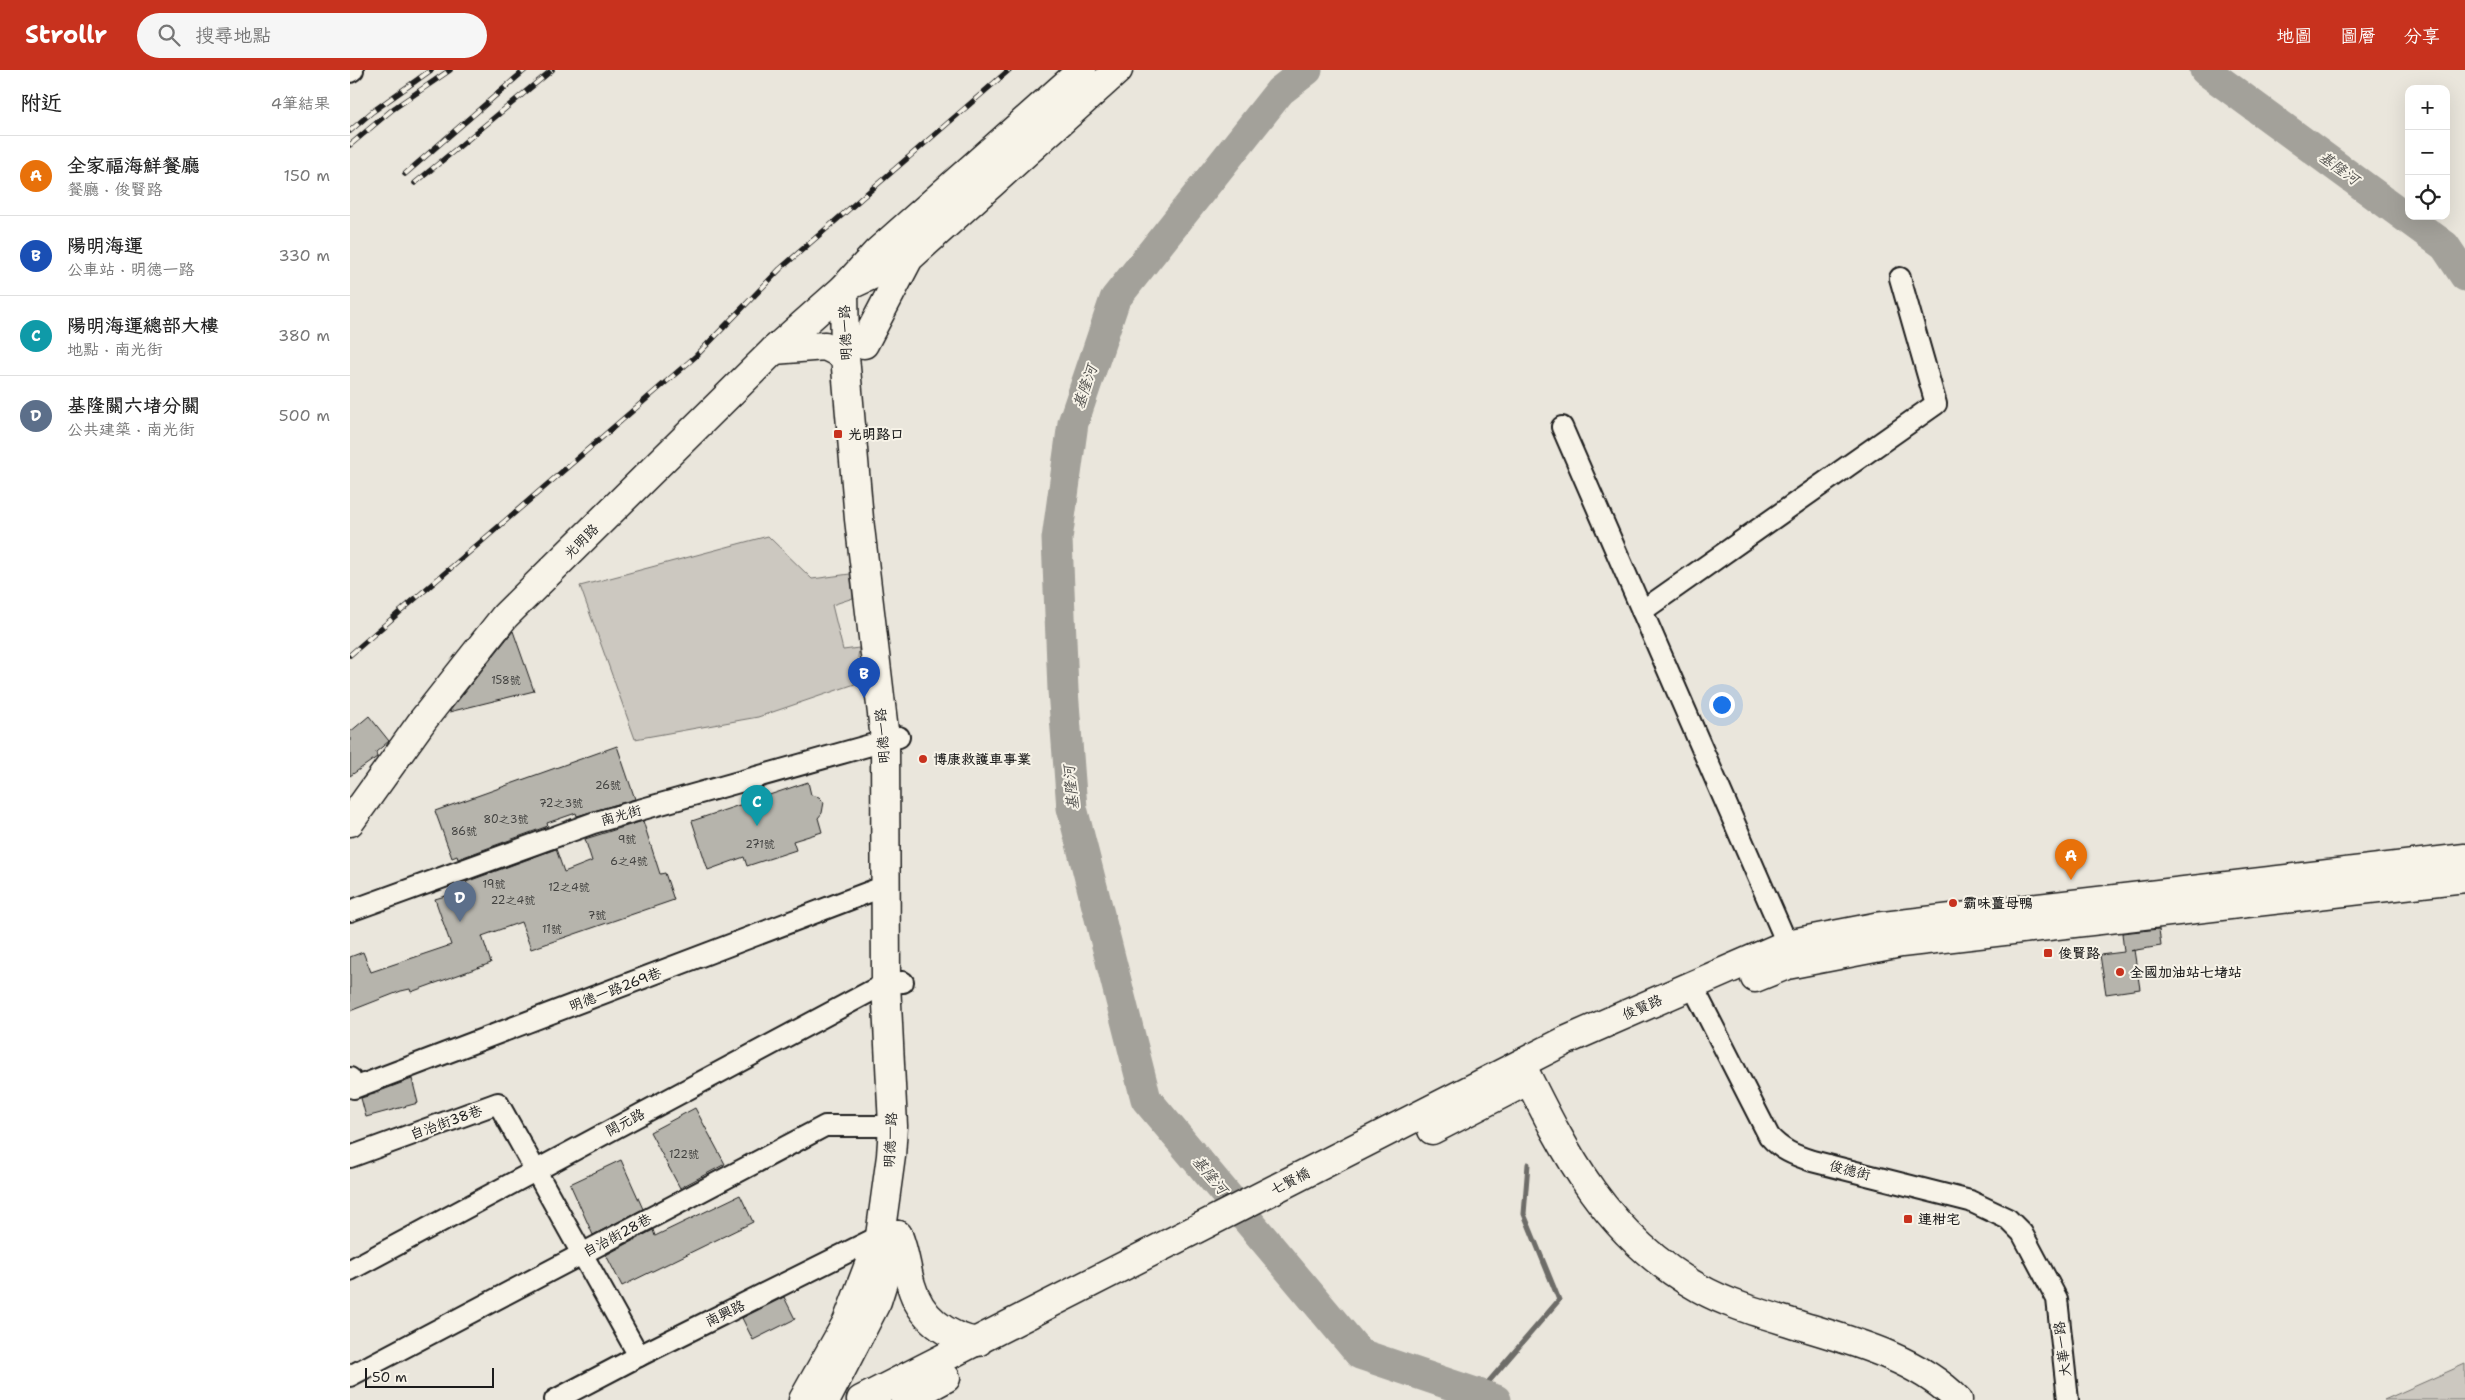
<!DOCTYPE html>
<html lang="zh-TW">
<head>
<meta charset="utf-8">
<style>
	body { margin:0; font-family:"Shantell Sans","LXGW WenKai TC",sans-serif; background:#f6f6f6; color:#222 }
	.controls { position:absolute; right:15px; top:15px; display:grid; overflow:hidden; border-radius:10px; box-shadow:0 5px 20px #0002 }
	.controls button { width:45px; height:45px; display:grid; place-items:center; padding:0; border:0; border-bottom:1px solid #e0e0e0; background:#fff; color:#222; font:25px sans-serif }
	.scale { position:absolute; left:15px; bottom:12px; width:129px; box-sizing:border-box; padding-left:5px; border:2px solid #1c1c1c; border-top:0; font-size:14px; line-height:18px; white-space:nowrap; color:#1c1c1c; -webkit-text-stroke:4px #f7f3e8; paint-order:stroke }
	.you { position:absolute; left:1371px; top:634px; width:18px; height:18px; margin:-12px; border:4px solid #fff; border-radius:50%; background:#1a73e8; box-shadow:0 0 0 8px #1a73e833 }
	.badge { display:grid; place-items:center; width:32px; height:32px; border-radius:50%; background:#c8321e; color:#fff; font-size:16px; font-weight:700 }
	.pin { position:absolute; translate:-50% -41px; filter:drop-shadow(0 1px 2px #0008) }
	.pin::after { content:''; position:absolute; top:26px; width:18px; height:15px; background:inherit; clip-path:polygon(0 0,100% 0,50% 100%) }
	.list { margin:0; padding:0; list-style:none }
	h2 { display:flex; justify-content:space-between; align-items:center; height:65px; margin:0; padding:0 20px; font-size:21px }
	h2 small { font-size:16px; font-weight:400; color:#767676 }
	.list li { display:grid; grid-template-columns:32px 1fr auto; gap:15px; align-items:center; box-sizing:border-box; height:80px; padding:0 20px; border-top:1px solid #e0e0e0 }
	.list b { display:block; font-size:19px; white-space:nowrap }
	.list p { margin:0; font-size:16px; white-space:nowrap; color:#767676 }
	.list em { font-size:16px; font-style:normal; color:#767676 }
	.icon { flex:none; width:28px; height:28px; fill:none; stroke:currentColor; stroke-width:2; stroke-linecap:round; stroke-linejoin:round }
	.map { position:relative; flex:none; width:2115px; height:1330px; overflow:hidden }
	header { display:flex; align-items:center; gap:30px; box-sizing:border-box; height:70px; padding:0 25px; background:#c8321e; color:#fff }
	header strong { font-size:24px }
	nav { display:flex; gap:28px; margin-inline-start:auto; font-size:18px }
	.search { width:350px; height:45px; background:#f6f6f6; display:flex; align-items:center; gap:12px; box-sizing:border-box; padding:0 18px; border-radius:28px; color:#767676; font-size:19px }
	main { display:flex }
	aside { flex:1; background:#fff }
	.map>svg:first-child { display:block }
</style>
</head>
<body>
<header>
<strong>Strollr</strong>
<div class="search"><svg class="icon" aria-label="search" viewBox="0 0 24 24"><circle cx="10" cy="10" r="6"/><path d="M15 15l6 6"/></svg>搜尋地點</div>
<nav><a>地圖</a><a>圖層</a><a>分享</a></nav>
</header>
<main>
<aside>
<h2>附近<small>4筆結果</small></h2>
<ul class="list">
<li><span class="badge" style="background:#e8710a">A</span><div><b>全家福海鮮餐廳</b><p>餐廳 · 俊賢路</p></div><em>150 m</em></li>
<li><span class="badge" style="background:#1a4fb4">B</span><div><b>陽明海運</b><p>公車站 · 明德一路</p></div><em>330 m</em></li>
<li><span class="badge" style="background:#0f9aa8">C</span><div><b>陽明海運總部大樓</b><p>地點 · 南光街</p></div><em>380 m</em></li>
<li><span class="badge" style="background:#5c6f8a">D</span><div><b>基隆關六堵分關</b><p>公共建築 · 南光街</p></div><em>500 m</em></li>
</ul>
</aside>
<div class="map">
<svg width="2115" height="1330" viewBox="0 0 2115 1330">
	<rect width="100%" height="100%" fill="#eae6dc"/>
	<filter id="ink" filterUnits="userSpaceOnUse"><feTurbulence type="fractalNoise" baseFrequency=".02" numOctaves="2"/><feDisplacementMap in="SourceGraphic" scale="10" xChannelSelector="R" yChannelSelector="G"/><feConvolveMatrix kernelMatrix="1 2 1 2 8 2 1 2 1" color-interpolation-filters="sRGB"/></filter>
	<g filter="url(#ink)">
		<g fill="#ccc8c0" stroke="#74726e">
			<path d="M 418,466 L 462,509 L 500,504 L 503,528 L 482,535 L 493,580 L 509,578 L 505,614 L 408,647 L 285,669 L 230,516 Z"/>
			<path d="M 2115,1294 L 2115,1330 L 2034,1330 Z"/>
		</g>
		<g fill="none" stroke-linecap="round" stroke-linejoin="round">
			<path stroke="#6d6c68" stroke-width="5" d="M 1128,1324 L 1209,1230 L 1174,1144 L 1178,1094"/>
			<g stroke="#a3a19a" stroke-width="31">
				<path d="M 957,0 L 930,21 L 765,229 L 723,353 L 707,469 L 713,620 L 722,738 L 796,1029 L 1010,1284 L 1146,1330"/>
				<path d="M 1855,0 L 2095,176 L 2115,206"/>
			</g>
		</g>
		<g fill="#b6b4ac" stroke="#1c1c1c">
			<path d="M 163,561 L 184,621 L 99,642 Z"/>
			<path d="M 19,646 L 39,671 L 26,682 L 27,687 L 0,706 L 0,662 Z"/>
			<path d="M 267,676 L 285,729 L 227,746 L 226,743 L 197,753 L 198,756 L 108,789 L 107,786 L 102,788 L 85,741 Z"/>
			<path d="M 458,712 L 461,725 L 469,727 L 474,732 L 472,743 L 468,748 L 472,762 L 443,771 L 446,780 L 397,796 L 394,787 L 358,800 L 342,751 Z"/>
			<path d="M 293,751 L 310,804 L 315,803 L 324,830 L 181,879 L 171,852 L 132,866 L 141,893 L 61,922 L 60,919 L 51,921 L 0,941 L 0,887 L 13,882 L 21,902 L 101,875 L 85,829 L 119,819 L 116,812 L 206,779 L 214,802 L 242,791 L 235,769 Z"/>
			<path d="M 1809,859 L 1811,876 L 1780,881 L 1784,880 L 1790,919 L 1756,924 L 1750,885 L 1774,882 L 1772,863 Z"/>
			<path d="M 62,1009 L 68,1033 L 16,1047 L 11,1028 L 31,1022 L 30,1021 Z"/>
			<path d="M 345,1038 L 375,1094 L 330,1118 L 300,1062 Z"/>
			<path d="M 271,1090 L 293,1139 L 243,1165 L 220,1114 Z"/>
			<path d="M 390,1125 L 403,1152 L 272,1216 L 256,1185 L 303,1160 L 305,1166 Z"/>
			<path d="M 434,1227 L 445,1249 L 403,1270 L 392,1248 Z"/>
		</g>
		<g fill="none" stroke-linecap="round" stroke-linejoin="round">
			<defs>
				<g id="street">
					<path d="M 0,2 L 3,0"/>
					<path d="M 1212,357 L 1442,885"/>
					<path d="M 1292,541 L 1586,334 L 1550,208"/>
					<path d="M 0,841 L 243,753 L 549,667"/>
					<path d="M 1342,915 L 1419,1066 C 1431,1080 1444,1085 1462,1091 L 1620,1131 L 1658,1149 L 1672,1163 L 1707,1229 L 1718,1330"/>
					<path d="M 0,1008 L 4,1018 L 535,816"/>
					<path d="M 0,1087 L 148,1033 L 289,1286"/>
					<path d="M 0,1200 L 536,913 L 553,912"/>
					<path d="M 0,1306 L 475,1056 L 543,1056"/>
					<path d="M 205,1330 L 289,1286 L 530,1166"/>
				</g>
				<g id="secondary">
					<path d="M 424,280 L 475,276 L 495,286"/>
					<path d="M 0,752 L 73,650 L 155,546 L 424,280 L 494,218 L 559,188"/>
					<path d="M 1405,908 L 1437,895 L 1551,873 L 2115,808"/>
					<path d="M 1082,1060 L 1177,1011"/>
					<path d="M 511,1330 L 1217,970 L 1437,874 L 1525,857 L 2115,788"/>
					<path d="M 555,1330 L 596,1308"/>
				</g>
				<g id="primary">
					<path d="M 514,274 L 559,188 L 768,0"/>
					<path d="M 545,1165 L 548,1165 C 555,1182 556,1198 561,1215 C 570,1247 596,1267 628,1272"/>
					<path d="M 453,1330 L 497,1252 L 530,1166 L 541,1086 L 543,1056 L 536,913 L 535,669 L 509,449 L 495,286 L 494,218 L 527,182 L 732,0"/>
					<path d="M 476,1330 L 527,1231 L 548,1165"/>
				</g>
				<path id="highway" d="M 1171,994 C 1216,1085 1257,1167 1349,1218 C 1381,1236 1417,1245 1452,1256 C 1505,1272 1568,1289 1608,1330"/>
			</defs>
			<use href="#street" stroke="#1c1c1c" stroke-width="24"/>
			<use href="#secondary" stroke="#1c1c1c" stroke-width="31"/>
			<use href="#primary" stroke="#1c1c1c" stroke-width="31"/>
			<use href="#highway" stroke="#1c1c1c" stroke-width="31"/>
			<use href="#street" stroke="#f7f3e8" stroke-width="20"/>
			<use href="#secondary" stroke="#f7f3e8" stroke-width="28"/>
			<use href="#primary" stroke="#f7f3e8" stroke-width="28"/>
			<use href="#highway" stroke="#f7f3e8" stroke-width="28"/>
			<defs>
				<g id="rail">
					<path d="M 0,61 L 22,42 L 81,0"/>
					<path d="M 0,75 L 43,39 L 100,0"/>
					<path d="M 55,104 L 175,0"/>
					<path d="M 65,113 L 202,0"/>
					<path d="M 0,585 L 346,286 L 430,199 L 659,0"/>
				</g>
			</defs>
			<use href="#rail" stroke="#1c1c1c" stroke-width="5.5"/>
			<use href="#rail" stroke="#f7f3e8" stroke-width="4" stroke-dasharray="11" stroke-linecap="butt"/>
		</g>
	</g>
	<g fill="#c8321e" stroke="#f7f3e8" stroke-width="2">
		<rect x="483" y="359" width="10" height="10" rx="2.5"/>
		<circle cx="573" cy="689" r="5"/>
		<circle cx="1603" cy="833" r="5"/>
		<rect x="1693" y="878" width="10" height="10" rx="2.5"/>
		<circle cx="1770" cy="902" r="5"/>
		<rect x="1553" y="1144" width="10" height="10" rx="2.5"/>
	</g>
	<g text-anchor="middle" stroke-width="4" stroke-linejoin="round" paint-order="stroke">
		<g font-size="11" fill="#424240">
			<text x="156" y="614">158號</text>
			<text x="258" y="719">26號</text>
			<text x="211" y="737">72之3號</text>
			<text x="156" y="753">80之3號</text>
			<text x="114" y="765">86號</text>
			<text x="277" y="773">9號</text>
			<text x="410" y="778">271號</text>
			<text x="279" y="795">6之4號</text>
			<text x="144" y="818">19號</text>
			<text x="219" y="821">12之4號</text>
			<text x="163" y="834">22之4號</text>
			<text x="247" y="849">7號</text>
			<text x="202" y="863">11號</text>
			<text x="334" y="1088">122號</text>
		</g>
		<g font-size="14" fill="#1c1c1c" stroke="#f7f3e8">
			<text transform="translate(495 263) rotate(-92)" y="5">明德一路</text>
			<text transform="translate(231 471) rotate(-45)" y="5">光明路</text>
			<text transform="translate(532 666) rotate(-94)" y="5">明德一路</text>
			<text transform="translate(271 745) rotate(-16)" y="5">南光街</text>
			<text transform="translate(265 919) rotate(-21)" y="5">明德一路269巷</text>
			<text transform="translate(1292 937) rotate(-24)" y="5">俊賢路</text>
			<text transform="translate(96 1052) rotate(-20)" y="5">自治街38巷</text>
			<text transform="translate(275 1052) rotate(-28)" y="5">開元路</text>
			<text transform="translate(540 1070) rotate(-87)" y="5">明德一路</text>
			<text transform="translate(1500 1100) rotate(14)" y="5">俊德街</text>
			<text transform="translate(940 1111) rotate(-27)" y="5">七賢橋</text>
			<text transform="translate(267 1165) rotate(-28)" y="5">自治街28巷</text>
			<text transform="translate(375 1243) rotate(-26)" y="5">南興路</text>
			<text transform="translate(1712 1279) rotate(-97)" y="5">大華一路</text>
		</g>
		<g font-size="14" font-weight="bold" fill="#1c1c1c" stroke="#f7f3e8" text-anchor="start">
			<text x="498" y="369">光明路口</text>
			<text x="583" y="694">博康救護車事業</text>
			<text x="1613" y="838">霸味薑母鴨</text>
			<text x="1708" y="888">俊賢路</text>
			<text x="1780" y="907">全國加油站七堵站</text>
			<text x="1568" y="1154">連柑宅</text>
		</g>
		<g font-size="15" font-style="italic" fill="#52514e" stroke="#f7f3e8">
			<text transform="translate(1989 98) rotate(36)" y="5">基隆河</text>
			<text transform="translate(735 317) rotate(-71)" y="5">基隆河</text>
			<text transform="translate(721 718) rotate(-96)" y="5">基隆河</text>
			<text transform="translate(860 1105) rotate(50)" y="5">基隆河</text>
		</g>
	</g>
</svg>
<div class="controls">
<button>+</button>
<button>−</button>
<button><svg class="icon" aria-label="locate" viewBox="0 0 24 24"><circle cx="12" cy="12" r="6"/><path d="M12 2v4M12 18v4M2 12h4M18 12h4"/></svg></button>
</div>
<div class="scale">50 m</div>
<div class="you"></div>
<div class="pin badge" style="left:1721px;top:810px;background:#e8710a">A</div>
<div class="pin badge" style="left:514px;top:628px;background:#1a4fb4">B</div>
<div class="pin badge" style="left:407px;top:756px;background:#0f9aa8">C</div>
<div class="pin badge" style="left:110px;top:852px;background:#5c6f8a">D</div>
</div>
</main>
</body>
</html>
